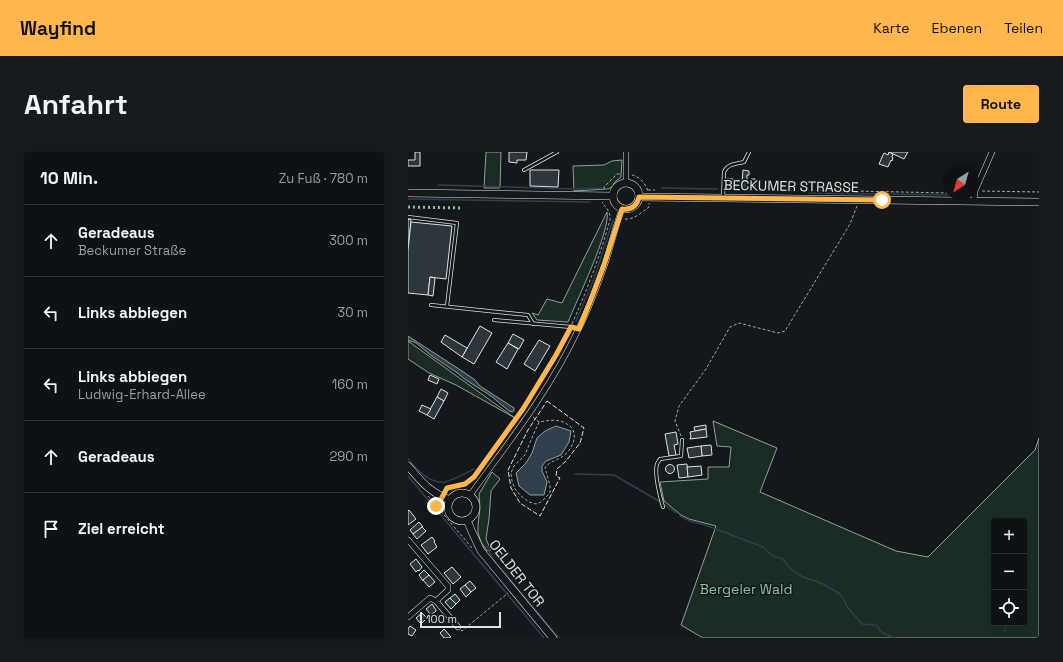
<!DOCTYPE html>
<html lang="de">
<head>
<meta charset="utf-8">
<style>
	body { margin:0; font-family:"Space Grotesk",sans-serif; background:#181b1e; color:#f1f3f6 }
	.controls { position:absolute; right:12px; bottom:12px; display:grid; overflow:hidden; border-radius:4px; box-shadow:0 2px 10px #0003 }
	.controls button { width:36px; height:36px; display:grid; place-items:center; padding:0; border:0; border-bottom:1px solid #2f3234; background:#0f1215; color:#f1f3f6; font:20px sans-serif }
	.compass { position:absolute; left:535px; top:12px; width:36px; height:36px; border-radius:50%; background:#0f1215; box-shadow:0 2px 10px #0003; rotate:217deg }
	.scale { position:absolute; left:12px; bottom:10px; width:81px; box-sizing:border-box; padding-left:4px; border:2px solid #d8e6dc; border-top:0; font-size:11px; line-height:14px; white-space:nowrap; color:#d8e6dc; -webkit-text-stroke:3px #14181c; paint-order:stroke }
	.stop { position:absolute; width:12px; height:12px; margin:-9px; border:3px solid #ffb74d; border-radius:50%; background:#fff }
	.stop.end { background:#ffb74d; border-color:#fff; box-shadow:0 1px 4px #0008 }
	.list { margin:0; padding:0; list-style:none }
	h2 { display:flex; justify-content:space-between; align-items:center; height:52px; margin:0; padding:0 16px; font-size:17px }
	h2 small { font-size:13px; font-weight:400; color:#9b9ea0 }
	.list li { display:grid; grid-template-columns:26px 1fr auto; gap:12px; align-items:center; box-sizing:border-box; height:72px; padding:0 16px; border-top:1px solid #2f3234 }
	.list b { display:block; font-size:15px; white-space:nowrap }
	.list p { margin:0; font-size:13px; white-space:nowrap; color:#9b9ea0 }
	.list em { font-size:13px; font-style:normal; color:#9b9ea0 }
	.icon { flex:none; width:22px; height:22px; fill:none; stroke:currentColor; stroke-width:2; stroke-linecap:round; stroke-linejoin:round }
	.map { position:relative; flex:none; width:631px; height:486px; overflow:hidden; border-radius:4px }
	header { display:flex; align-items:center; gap:24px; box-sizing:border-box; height:56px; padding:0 20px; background:#ffb74d; color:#111 }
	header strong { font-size:19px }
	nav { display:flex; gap:22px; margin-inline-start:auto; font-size:14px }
	.intro { display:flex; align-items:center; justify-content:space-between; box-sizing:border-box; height:96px; padding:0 24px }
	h1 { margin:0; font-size:28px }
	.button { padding:10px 18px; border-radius:4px; background:#ffb74d; color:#111; font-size:14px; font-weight:700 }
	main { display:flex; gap:24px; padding:0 24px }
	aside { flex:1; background:#0f1215; border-radius:4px; box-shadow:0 2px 10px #0003 }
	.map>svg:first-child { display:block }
</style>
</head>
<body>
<header>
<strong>Wayfind</strong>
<nav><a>Karte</a><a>Ebenen</a><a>Teilen</a></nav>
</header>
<div class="intro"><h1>Anfahrt</h1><a class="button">Route</a></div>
<main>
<aside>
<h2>10 Min.<small>Zu Fuß · 780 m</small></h2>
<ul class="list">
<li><svg class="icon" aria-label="ahead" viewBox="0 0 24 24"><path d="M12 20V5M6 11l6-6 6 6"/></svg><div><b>Geradeaus</b><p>Beckumer Straße</p></div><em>300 m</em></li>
<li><svg class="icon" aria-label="left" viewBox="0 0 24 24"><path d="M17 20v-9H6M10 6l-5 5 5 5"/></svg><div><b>Links abbiegen</b></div><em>30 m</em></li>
<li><svg class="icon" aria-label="left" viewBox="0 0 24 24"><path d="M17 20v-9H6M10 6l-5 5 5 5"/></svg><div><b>Links abbiegen</b><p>Ludwig-Erhard-Allee</p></div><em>160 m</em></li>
<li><svg class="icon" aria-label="ahead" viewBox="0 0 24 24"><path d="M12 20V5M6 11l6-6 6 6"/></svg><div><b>Geradeaus</b></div><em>290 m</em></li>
<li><svg class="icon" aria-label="arrive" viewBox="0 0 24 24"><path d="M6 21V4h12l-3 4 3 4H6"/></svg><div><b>Ziel erreicht</b></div></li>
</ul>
</aside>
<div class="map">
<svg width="631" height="486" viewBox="0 0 631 486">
	<rect width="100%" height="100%" fill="#14181c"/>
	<g fill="#1a2d24" stroke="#939e99" fill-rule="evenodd">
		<path d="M 78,0 L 93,0 L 92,36 L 76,36 Z"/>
		<path d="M 214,8 L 213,25 L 207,30 L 204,35 L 200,37 L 166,39 L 165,14 L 196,13 L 204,9 Z"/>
		<path d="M 199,60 C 203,78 168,150 160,170 L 129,168 L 124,161 L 130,163 L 139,147 L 154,151 Z"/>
		<path d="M 0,189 L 107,266 L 48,233 L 21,221 L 0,207 Z"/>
		<path d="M 305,269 L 369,296 L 352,340 L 488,399 L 520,405 L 627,298 L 631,286 L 631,486 L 295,486 L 273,473 L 308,374 L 281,367 L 273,363 L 256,349 L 252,330 L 300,327 L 300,315 L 321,315 L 323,295 L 309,294 ZM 586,369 L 616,369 L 616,471 L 586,471 Z"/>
		<path d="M 84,320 L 92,327 L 83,339 L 81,367 L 78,387 L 83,398 L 79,399 L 73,390 L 70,381 L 70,373 L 72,356 L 71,342 Z"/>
	</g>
	<g fill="#2f3f4d" stroke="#939e99">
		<path d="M 0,184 L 54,219 L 67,228 L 72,234 L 106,256 L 106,258 L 105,260 L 101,259 L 83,244 L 58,228 L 48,220 L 24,204 L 8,191 L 3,189 L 0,189 Z"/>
		<path d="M 148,274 L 163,279 L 161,290 L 153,303 L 138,309 L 134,314 L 134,319 L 139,330 L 136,343 L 122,343 L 111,334 L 108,321 L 118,311 L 124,301 L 129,286 L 137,279 Z"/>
	</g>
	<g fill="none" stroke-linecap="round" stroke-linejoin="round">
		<g stroke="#2f3f4d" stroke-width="1.5">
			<path d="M 30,33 L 168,37 L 193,36"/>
			<path d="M 254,36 L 309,37"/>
			<path d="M 401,41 L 472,42"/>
			<path d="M 479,42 L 562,43"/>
			<path d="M 0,47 L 182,50"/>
			<path d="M 168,169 L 186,127 L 205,68"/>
			<path d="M 0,307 C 9,318 22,332 37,330 C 43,329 60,320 66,317"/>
			<path d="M 167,322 L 206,323 L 256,352 L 268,361"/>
			<path d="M 0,324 L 136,486"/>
			<path d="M 272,364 L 282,369 L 297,373 L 355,395 L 365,404 L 372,406 L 377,409 L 380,414 L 388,421 L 395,425 L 415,432 L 432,442 L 436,448 L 440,456 L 454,472 L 467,473 L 470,474 L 471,478 L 475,481 L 486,486"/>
			<path d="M 79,394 L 84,406 L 151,486"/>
			<path d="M 597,479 L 598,471"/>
		</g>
	</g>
	<g fill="#2c363c" stroke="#d8e6dc">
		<path d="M 7,0 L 12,0 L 12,14 L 0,14 L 0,8 L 7,8 Z"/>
		<path d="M 101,0 L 119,0 L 118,8 L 109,8 L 109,11 L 101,10 Z"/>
		<path d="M 481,0 L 485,2 L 484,5 L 485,6 L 484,9 L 483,8 L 480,15 L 471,12 L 476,1 L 480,3 Z"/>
		<path d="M 481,0 L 500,0 L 496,7 Z"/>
		<path d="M 122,18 L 151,18 L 150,35 L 122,34 Z"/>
		<path d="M 335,18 L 341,19 L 341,23 L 339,23 L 339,29 L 335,29 L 335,31 L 334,31 Z"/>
		<rect x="319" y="27" width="6" height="10"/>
		<path d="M 343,27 L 347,27 L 347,37 L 335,37 L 335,29 L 343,30 Z"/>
		<path d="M 0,67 L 3,68 L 0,98 Z"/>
		<path d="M 3,70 L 44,74 L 38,127 L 22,125 L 20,143 L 0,141 L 0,98 Z"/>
		<path d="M 22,125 L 27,126 L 25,144 L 20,143 Z"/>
		<path d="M 72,174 L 84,181 L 66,212 L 54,205 Z"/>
		<path d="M 105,182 L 116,188 L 111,197 L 100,191 Z"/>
		<path d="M 37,183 L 59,196 L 54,205 L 33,190 Z"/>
		<path d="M 131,188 L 142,194 L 127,219 L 116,212 Z"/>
		<path d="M 100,191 L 110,197 L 99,217 L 88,210 Z"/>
		<path d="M 22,223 L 31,227 L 29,232 L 20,228 Z"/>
		<path d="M 33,237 L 40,241 L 36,249 L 29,245 Z"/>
		<path d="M 29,245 L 36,249 L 26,267 L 19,263 Z"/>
		<path d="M 14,253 L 23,257 L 19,263 L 11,259 Z"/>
		<path d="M 298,273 L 298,277 L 287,279 L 286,275 Z"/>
		<path d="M 298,277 L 299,285 L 282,287 L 282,286 L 283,285 L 282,280 Z"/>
		<path d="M 268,280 L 270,292 L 266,293 L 268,303 L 261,304 L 257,282 Z"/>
		<path d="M 303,293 L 304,303 L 294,304 L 293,294 Z"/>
		<path d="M 293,294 L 294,304 L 281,306 L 279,296 Z"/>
		<path d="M 279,312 L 280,325 L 271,326 L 269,313 Z"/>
		<circle cx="262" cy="317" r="4.5"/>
		<path d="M 293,314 L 294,323 L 280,325 L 279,315 Z"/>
		<path d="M 1,358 L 8,367 L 0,373 L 0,359 Z"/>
		<path d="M 11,370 L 15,375 L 5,382 L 2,378 Z"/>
		<path d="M 14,375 L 18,379 L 9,387 L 5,382 Z"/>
		<path d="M 24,385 L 27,389 L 26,390 L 29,395 L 20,402 L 13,393 Z"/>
		<path d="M 8,407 L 14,415 L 11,419 L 10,418 L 8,420 L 2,412 Z"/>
		<path d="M 44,415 L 53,425 L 45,432 L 36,421 Z"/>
		<path d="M 16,418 L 21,423 L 15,429 L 11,423 Z"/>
		<path d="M 21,423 L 27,430 L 21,435 L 15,428 Z"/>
		<path d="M 62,429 L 68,436 L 63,440 L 57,433 Z"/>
		<path d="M 57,433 L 63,440 L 58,445 L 52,437 Z"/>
		<path d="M 47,442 L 52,448 L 48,452 L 42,446 Z"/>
		<path d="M 42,446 L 48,452 L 43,457 L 37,450 Z"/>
		<path d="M 24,452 L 28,458 L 28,459 L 23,463 L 18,457 Z"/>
		<path d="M 14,461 L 19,466 L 13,472 L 8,466 Z"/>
		<path d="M 2,474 L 8,478 L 4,484 L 0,482 L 0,477 Z"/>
		<path d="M 36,477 L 43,485 L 41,486 L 36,486 L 32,481 Z"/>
	</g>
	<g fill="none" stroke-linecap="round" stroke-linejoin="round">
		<defs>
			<g id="lane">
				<path d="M 116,18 L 149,0"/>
				<path d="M 315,46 L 316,20 C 319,12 328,12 336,10 L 341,0"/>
				<path d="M 0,65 L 49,71 L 39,154"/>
				<path d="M 23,153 L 120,163 L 125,172"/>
				<path d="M 86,168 L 163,175 L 170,177"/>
				<path d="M 255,355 C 252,345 246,321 249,312 C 250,310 251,309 252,307 L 273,304 L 274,288"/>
			</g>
			<g id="street">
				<path d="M 218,0 L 218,31"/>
				<path d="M 566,49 L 567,39 L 584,0"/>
				<path d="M 62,343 C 101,290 142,238 170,178 C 181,157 189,134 197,112 C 203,94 207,75 214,57"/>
				<path d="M 0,388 L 40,434 L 40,438 L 28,449"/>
				<path d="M 0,465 L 22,446 L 28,449 L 50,475"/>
			</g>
			<g id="secondary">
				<circle cx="218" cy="44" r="13"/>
				<path d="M 0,41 L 205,44"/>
				<path d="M 231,45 L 631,50"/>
				<path d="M 0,314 C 14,330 21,340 42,348"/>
				<circle cx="54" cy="355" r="14"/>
				<path d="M 59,368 L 64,380 L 73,399 L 145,486"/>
			</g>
		</defs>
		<use href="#lane" stroke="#d8e6dc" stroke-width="4"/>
		<use href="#street" stroke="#d8e6dc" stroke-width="6"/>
		<use href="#secondary" stroke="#d8e6dc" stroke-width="8"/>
		<g stroke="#9da8a2" stroke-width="1" stroke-dasharray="3 2" stroke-linecap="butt">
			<path d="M 224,23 C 231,24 239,33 240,40"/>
			<path d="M 196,37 L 196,35 L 209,22 L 213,22"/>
			<path d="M 240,38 L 247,38"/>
			<path d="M 574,39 L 631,40"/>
			<path d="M 394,41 L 397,38 L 541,41"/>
			<path d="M 217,67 C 226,68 234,60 241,55 L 241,51"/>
			<path d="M 164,172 C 179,138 192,104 202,68 C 203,61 199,56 194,51 L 195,50"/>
			<path d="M 125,265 L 131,270 C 143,268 153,266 163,275 C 171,284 163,299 155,304 C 149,309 141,309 137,316 L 142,333 L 142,341 L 133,350 L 128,352 L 121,350 L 113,344 L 107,337 L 104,329 L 103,321 L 106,314 L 117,303 L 123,288 L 131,270"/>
			<path d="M 273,284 L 267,269 L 271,254 L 298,217 L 322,175 L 331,171 L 370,181 L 377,179 L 442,72 L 449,54"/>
			<path d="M 37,339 L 39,336 L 57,332 L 66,325 L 115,257 L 148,203 L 161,178"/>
			<path d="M 20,344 L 64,396"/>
			<path d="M 28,354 L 31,351"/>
			<path d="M 53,478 L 54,479 L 100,441"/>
		</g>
		<use href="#lane" stroke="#14181c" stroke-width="2.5"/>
		<use href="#street" stroke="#14181c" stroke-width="5"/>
		<use href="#secondary" stroke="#14181c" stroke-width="7"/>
		<path stroke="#8ac095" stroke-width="3" stroke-dasharray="2 3" stroke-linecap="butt" d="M 0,55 L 54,56"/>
		<path stroke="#d8e6dc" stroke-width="1" stroke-dasharray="5 2" stroke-linecap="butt" d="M 139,249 L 176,276 L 172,291 L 158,309 L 149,317 L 148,324 L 152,326 L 132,364 L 112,351 L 103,336 L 100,318 L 120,278 Z"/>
	</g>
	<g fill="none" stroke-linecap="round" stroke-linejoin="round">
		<path stroke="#ffb74d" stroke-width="5" d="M 28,354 L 31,351 L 39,336 L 57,332 L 66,325 L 115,257 L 148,203 L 163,175 L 171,177 L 182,150 L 196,113 L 214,57 C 223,58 229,54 231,45 L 474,48"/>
	</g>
	<g text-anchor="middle" stroke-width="3" stroke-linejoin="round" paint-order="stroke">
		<g font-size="14" fill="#d8e6dc" stroke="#14181c">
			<text transform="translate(383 34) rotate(1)" y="5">BECKUMER STRASSE</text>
			<text transform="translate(109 421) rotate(52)" y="5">OELDER TOR</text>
		</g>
		<g font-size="14" fill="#8ac095" stroke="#14181c">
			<text x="338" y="442">Bergeler Wald</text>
		</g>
	</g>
</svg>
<div class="controls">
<button>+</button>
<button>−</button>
<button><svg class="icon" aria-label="locate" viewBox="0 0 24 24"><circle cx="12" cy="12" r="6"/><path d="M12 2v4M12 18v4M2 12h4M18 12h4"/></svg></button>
</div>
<svg class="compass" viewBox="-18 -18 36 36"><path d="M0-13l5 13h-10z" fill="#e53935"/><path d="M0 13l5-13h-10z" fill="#9b9ea0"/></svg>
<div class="scale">100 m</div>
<div class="stop" style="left:474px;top:48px"></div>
<div class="stop end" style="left:28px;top:354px"></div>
</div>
</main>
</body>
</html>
